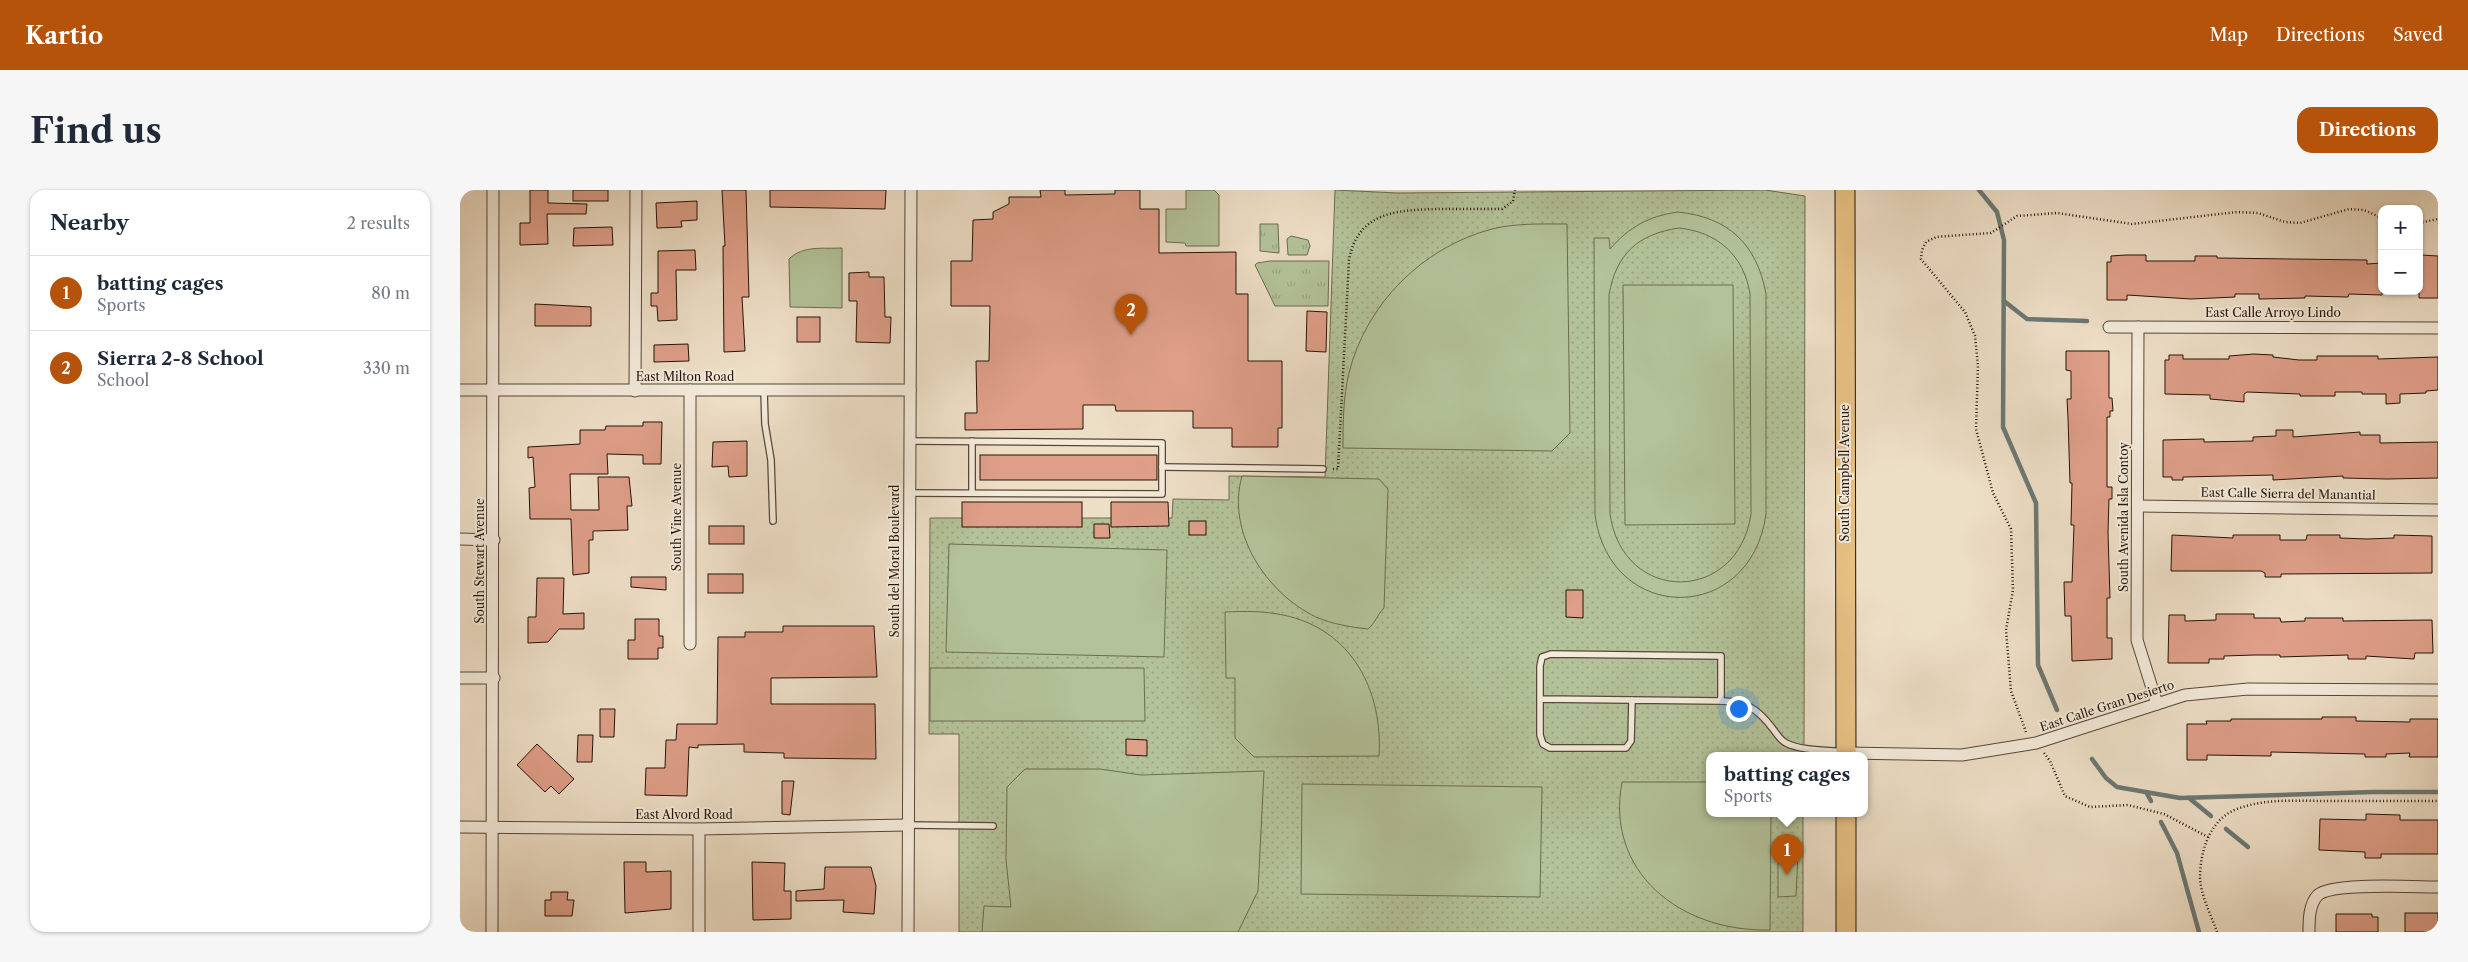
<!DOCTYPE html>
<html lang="en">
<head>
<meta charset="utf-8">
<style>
	body { margin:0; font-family:"Libre Caslon Text",serif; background:#f6f6f7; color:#1f2937 }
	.controls { position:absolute; right:15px; top:15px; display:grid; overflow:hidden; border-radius:10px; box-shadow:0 1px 4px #0004 }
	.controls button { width:45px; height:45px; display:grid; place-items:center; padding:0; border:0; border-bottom:1px solid #e0e1e3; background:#fff; color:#1f2937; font:25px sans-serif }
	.you { position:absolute; left:1278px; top:518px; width:18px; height:18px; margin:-12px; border:4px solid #fff; border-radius:50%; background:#1a73e8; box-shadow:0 0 0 8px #1a73e833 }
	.badge { display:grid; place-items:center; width:32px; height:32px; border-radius:50%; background:#b45309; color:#fff; font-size:16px; font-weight:700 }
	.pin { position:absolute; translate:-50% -41px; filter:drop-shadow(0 1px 2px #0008) }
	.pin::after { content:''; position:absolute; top:26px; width:18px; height:15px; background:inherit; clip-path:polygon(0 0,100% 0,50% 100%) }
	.popup { position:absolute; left:1246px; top:562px; width:162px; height:65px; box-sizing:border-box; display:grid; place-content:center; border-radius:10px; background:#fff; filter:drop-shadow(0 1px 4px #0005); font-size:16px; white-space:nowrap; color:#747a83 }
	.popup b { font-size:19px; color:#1f2937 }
	.popup::after { content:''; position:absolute; left:50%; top:100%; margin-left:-10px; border:10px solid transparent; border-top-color:#fff }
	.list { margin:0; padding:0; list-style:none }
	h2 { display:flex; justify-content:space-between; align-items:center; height:65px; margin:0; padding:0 20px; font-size:21px }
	h2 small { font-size:16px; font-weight:400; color:#747a83 }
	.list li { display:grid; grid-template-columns:32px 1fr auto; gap:15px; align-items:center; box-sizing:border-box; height:75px; padding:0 20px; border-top:1px solid #e0e1e3 }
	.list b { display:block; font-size:19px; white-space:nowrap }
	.list p { margin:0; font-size:16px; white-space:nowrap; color:#747a83 }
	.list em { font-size:16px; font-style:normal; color:#747a83 }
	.map { position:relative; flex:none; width:1978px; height:742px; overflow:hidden; border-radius:15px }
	header { display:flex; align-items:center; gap:30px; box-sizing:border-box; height:70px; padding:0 25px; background:#b45309; color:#fff }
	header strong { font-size:24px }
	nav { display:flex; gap:28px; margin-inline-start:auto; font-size:18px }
	.intro { display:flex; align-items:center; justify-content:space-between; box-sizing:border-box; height:120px; padding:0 30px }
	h1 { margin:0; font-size:35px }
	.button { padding:12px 22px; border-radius:15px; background:#b45309; color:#fff; font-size:18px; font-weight:700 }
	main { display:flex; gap:30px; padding:0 30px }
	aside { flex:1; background:#fff; border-radius:15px; box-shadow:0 1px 4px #0004 }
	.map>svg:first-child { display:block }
</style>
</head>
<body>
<header>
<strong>Kartio</strong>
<nav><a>Map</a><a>Directions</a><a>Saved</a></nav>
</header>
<div class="intro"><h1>Find us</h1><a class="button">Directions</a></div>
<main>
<aside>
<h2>Nearby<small>2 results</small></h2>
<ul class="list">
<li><span class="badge">1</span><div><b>batting cages</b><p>Sports</p></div><em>80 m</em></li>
<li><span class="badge">2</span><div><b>Sierra 2-8 School</b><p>School</p></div><em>330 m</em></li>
</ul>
</aside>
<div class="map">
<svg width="1978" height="742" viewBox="0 0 1978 742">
	<defs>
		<pattern id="grass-dots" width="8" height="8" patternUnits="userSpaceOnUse" patternTransform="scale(1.25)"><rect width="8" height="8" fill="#b3c299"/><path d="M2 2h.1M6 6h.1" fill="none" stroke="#9aa682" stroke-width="1.8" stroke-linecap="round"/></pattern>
		<pattern id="park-tufts" width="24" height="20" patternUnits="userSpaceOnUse" patternTransform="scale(1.25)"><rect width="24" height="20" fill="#b3c299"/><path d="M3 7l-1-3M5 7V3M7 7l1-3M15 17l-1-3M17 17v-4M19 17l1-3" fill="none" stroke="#9aa682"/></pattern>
	</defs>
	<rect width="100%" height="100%" fill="#eddec6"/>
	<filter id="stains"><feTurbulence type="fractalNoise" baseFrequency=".004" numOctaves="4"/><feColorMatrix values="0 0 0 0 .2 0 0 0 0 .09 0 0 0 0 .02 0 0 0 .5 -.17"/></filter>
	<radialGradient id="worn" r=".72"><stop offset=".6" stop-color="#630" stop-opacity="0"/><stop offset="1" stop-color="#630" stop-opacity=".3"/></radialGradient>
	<path fill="url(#grass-dots)" stroke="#6c6b51" d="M 875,0 L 938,3 L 1305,0 L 1345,6 L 1344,566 L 1250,566 L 1250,624 L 1343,624 L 1343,742 L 499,742 L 499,544 L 469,544 L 470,328 L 712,328 L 713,309 L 769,310 L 769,286 L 865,287 Z"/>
	<g fill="url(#park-tufts)" stroke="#6c6b51">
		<path d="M 800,34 L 818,34 L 819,63 L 800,61 Z"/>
		<path d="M 831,46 L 848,50 L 850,56 L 847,65 L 828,65 L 827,49 Z"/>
		<path d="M 810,71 L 869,71 L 868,116 L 815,116 L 795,75 L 797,73 Z"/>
	</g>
	<g fill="#b3c299" stroke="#6c6b51" fill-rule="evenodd">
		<path d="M 726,0 L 754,0 L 759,5 L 759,56 L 726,56 L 725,53 L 706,52 L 706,19 L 726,19 Z"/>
		<path d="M 1218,22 C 1268,27 1297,54 1306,104 L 1306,324 C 1291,435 1150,435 1135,325 L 1134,48 L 1149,48 L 1150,59 C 1169,37 1189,26 1218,22 ZM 1219,38 C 1257,42 1284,65 1290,104 L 1291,324 C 1278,414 1163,415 1150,324 L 1149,105 C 1156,64 1178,44 1219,38 Z"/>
		<path d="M 1107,34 L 1110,243 L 1092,261 L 883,258 C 883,234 883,207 889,183 C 906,114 963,57 1032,39 C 1056,33 1082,34 1107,34 Z"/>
		<path d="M 382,58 L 382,118 L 330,117 L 329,69 C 343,55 364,59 382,58 Z"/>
		<path d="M 1163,95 L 1273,95 L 1275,334 L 1165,335 Z"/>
		<path d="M 782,286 L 919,289 L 928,299 L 924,418 C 917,425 916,432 908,439 C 890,437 872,434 856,427 C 806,403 766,342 782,286 Z"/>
		<path d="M 489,354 L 707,360 L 704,467 L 486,462 Z"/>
		<path d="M 765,422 C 785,421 804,421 823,425 C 892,439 923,501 919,566 L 794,567 L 775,548 L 775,488 L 766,488 Z"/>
		<path d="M 470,478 L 684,478 L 685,531 L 470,531 Z"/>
		<path d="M 565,579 L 640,579 L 681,585 L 804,581 L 798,701 L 778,742 L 522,742 L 524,716 L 551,717 L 546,670 L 547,597 Z"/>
		<path d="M 1162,592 L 1249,592 L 1250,624 L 1311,624 L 1310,740 C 1219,742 1145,681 1162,592 Z"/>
		<path d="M 842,594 L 1082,597 L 1080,707 L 841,704 Z"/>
		<path d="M 1318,664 L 1338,664 L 1336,706 L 1318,707 Z"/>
	</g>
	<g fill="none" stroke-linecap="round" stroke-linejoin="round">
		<g stroke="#6b7874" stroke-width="4.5">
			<path d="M 1519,0 L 1537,22 L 1544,50 L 1543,237 L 1576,313 L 1578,475 L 1597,520"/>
			<path d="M 1544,111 L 1567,129 L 1627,131"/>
			<path d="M 1632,569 L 1646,588 L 1657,597 L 1720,608 L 1913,602 L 1978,602"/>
			<path d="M 1686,602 L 1691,611"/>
			<path d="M 1729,608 L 1751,626"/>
			<path d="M 1701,632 L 1717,663 L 1739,742"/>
			<path d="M 1766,639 L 1788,657"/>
		</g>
	</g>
	<g fill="#de9e88" stroke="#251409">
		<path d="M 70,0 L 88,0 L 88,13 L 127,14 L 126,24 L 87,24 L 88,54 L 60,55 L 60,33 L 70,33 Z"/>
		<rect x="113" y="0" width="35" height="11"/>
		<path d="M 262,0 L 286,0 L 289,107 L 282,107 L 285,161 L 264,162 L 263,56 L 265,56 Z"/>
		<path d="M 310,0 L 426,0 L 425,19 L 310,17 Z"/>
		<path d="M 580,0 L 605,0 L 605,5 L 655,4 L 655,0 L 680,0 L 680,19 L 699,19 L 699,63 L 776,62 L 776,104 L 788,104 L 788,171 L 822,171 L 822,238 L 818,238 L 818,257 L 772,257 L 772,238 L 733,238 L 733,221 L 656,221 L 655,215 L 623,215 L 623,239 L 505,240 L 505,223 L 517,223 L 516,171 L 529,171 L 530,116 L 491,116 L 491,71 L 512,71 L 513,30 L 533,29 L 533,22 L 549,14 L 549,7 L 581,7 Z"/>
		<path d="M 237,11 L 237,30 L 221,31 L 222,37 L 197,38 L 196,13 Z"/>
		<path d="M 152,37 L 153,55 L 113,56 L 114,38 Z"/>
		<path d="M 235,60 L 236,80 L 216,80 L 217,130 L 198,131 L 197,116 L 191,116 L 191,103 L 198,103 L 198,61 Z"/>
		<path d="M 1666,65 L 1686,65 L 1686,71 L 1735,71 L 1735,66 L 1757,66 L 1757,68 L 1907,70 L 1907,74 L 1922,73 L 1922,105 L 1889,104 L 1888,107 L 1845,106 L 1845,108 L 1799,109 L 1799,104 L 1775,104 L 1775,107 L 1731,109 L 1667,105 L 1667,110 L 1647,110 L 1647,72 L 1651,72 L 1651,66 Z"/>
		<path d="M 1961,65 L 1978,66 L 1978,108 L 1959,108 L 1959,71 L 1961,71 Z"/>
		<path d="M 409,82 L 409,87 L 424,87 L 425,127 L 431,127 L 430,153 L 396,152 L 397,111 L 389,111 L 389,83 Z"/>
		<path d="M 75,114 L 131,117 L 131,136 L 75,136 Z"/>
		<path d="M 847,121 L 867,122 L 866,162 L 846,161 Z"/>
		<rect x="337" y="127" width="23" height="25"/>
		<path d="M 228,154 L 229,171 L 194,172 L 194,155 Z"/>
		<path d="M 1606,161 L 1649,161 L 1649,208 L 1652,208 L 1653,221 L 1650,221 L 1650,227 L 1647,227 L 1647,297 L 1652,297 L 1652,309 L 1649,309 L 1648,342 L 1650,408 L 1647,408 L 1647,448 L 1652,448 L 1652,469 L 1612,471 L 1611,426 L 1605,426 L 1604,392 L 1612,392 L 1614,335 L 1611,335 L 1612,293 L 1610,293 L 1608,228 L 1607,209 L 1611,209 L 1611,181 L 1606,180 Z"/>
		<path d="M 1794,164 L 1813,165 L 1813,167 L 1839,170 L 1857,170 L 1857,166 L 1918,166 L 1918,169 L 1978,167 L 1978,200 L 1966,201 L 1966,203 L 1940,204 L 1940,213 L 1926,214 L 1926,204 L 1902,204 L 1902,202 L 1875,202 L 1875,206 L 1840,206 L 1840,204 L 1787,202 L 1784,204 L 1784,212 L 1750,209 L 1750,205 L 1705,204 L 1705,170 L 1709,170 L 1709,165 L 1723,165 L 1723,169 L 1769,169 L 1769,166 Z"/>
		<path d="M 183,232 L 202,232 L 201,274 L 183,274 L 183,265 L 147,264 L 148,284 L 110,284 L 111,320 L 139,320 L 138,287 L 169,287 L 172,316 L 167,316 L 168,340 L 133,341 L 133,350 L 129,350 L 129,383 L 113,385 L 111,329 L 70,329 L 69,298 L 75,297 L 73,267 L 68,268 L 68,257 L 120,254 L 120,240 L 145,240 L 146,236 L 183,236 Z"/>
		<path d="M 1816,240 L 1833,240 L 1833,247 L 1900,242 L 1900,245 L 1920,245 L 1920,253 L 1978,252 L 1978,288 L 1927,289 L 1883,288 L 1883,286 L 1813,290 L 1813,285 L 1723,287 L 1723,290 L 1712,290 L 1712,287 L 1703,287 L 1703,250 L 1744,249 L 1744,252 L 1793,251 L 1793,247 L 1816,246 Z"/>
		<path d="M 287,251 L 287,286 L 269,287 L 268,276 L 252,277 L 253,252 Z"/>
		<rect x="520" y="265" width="177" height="25"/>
		<rect x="502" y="312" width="120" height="25"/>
		<path d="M 651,312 L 708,312 L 709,336 L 651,337 Z"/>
		<rect x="729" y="331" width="17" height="14"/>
		<path d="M 634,334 L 649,334 L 650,348 L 634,348 Z"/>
		<rect x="249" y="336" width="35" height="18"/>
		<path d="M 1712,345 L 1773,348 L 1773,345 L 1820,345 L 1820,350 L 1846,350 L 1847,345 L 1880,345 L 1880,348 L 1907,349 L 1934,348 L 1934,345 L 1972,346 L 1972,383 L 1821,384 L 1821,387 L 1805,387 L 1805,383 L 1801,381 L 1711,381 Z"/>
		<rect x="248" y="384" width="35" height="19"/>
		<path d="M 171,387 L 206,387 L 206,400 L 171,397 Z"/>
		<path d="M 77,388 L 104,388 L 103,424 L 124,423 L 124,439 L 99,439 L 88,452 L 68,453 L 68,427 L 76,427 Z"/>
		<path d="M 1106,400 L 1123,400 L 1123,428 L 1106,427 Z"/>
		<path d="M 1756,424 L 1794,424 L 1794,428 L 1820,428 L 1821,432 L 1845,431 L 1845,428 L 1883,428 L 1883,431 L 1972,430 L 1973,463 L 1955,463 L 1954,469 L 1906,466 L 1906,469 L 1888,469 L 1888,465 L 1820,467 L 1820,465 L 1794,465 L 1764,466 L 1764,469 L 1749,469 L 1749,473 L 1708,473 L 1709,425 L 1725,425 L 1725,431 L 1756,430 Z"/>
		<path d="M 175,429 L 199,429 L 199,446 L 203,446 L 203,458 L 198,458 L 198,469 L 168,469 L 168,450 L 175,450 Z"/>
		<path d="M 323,436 L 414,436 L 417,487 L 311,488 L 311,514 L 415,514 L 416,569 L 324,568 L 324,563 L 284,562 L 284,554 L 238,555 L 238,558 L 229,557 L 227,606 L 185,605 L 186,578 L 205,578 L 206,550 L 216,550 L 217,534 L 257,534 L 258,447 L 285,447 L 285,442 L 323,442 Z"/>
		<path d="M 140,519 L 155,519 L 154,547 L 140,547 Z"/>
		<path d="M 1862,527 L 1896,527 L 1896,531 L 1950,532 L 1950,529 L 1978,529 L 1978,567 L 1949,567 L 1950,563 L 1926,564 L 1926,567 L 1905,567 L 1905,564 L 1811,562 L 1811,566 L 1747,565 L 1747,570 L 1727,570 L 1727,534 L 1747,534 L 1746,531 L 1771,531 L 1771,529 L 1862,529 Z"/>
		<path d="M 118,545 L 133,545 L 132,572 L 117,572 Z"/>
		<path d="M 666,549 L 687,550 L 687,566 L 666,565 Z"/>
		<path d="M 77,554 L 114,589 L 99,604 L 91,596 L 85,602 L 57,575 Z"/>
		<path d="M 322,591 L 334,591 L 330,625 L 322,624 Z"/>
		<path d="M 1906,624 L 1940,625 L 1940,630 L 1978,630 L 1978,664 L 1921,664 L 1921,668 L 1905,668 L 1905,662 L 1859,660 L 1860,629 L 1906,630 Z"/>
		<path d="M 164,672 L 186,672 L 186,682 L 211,681 L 211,719 L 165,723 Z"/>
		<path d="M 292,672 L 325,673 L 324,701 L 331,701 L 331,729 L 293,730 Z"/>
		<path d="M 365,677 L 411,677 L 416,696 L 414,724 L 383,722 L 384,710 L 336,711 L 336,701 L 364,699 Z"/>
		<path d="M 91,702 L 108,702 L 107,710 L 114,710 L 112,726 L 85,726 L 85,710 L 91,710 Z"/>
		<rect x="1945" y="723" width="33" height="19"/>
		<path d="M 1876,724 L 1912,724 L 1912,727 L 1918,727 L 1918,742 L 1876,742 Z"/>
	</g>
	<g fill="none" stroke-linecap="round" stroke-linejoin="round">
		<defs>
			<g id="service">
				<path d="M 304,200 L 305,234 L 311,270 L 313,331"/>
				<path d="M 512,251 L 512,303"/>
				<path d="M 702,277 L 863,279"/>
				<path d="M 449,303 L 702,304 L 702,253 L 449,251"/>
				<path d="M 1080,509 L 1261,511 L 1261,466 L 1091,464 L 1082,467 L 1080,476 L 1080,545 L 1083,554 L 1090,558 L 1166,558 L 1171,551 L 1172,510"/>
				<path d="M 1261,511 C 1286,511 1298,519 1313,539 C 1317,544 1320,550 1326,553 C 1342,561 1366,560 1384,562"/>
				<path d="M 447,635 L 533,636"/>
			</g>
			<g id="minor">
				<path d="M 1649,137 L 1978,138"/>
				<path d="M 1678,137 L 1677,450 L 1697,514"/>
				<path d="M 0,200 L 450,200"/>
				<path d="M 230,200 L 230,454"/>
				<path d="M 175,201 L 176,0"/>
				<path d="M 1678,316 L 1978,320"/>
				<path d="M 0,349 L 34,350"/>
				<path d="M 0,488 L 34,488"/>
				<path d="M 1386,563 L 1502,565 L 1576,553 L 1725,505 L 1788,499 L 1978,500"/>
				<path d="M 0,637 L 239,639 L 447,635"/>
				<path d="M 239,639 L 239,742"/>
				<path d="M 32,742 L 33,0"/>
				<path d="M 448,742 L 451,0"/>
				<path d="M 1849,742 C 1849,730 1849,714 1858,705 C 1872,692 1956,697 1978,697"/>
			</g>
			<g id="primary">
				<path d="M 1385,0 L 1386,566"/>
				<path d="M 1386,742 L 1386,624"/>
			</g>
		</defs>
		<use href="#service" stroke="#574638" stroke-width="8"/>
		<use href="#minor" stroke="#574638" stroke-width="13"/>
		<use href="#primary" stroke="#251409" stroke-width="21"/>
		<g stroke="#251409" stroke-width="2.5" stroke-dasharray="1 2.5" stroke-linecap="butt">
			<path d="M 1959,33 L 1978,29"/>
			<path d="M 873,279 L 878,279 L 889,70 C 898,20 940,20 980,19 C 1000,19 1021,19 1042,19 L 1053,11 L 1055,0"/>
			<path d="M 1566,542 L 1551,501 L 1546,440 L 1553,400 L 1551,339 L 1533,303 L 1516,239 L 1518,176 L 1515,146 L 1505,122 L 1461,69 L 1462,60 L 1466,52 L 1476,47 L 1531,43 L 1557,26 L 1597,23 L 1672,34 L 1777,22 L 1798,23 L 1825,32 L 1840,33 L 1889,19 L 1904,20 L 1922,28"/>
			<path d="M 1584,563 L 1590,571 L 1605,606 L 1630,617 L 1668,615 L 1704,624 L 1748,647"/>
			<path d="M 1757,742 C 1751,725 1741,706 1740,688 C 1740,661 1750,629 1777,619 C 1805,608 1839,611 1868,611 C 1905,611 1941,611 1978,611"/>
		</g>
		<use href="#service" stroke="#f3eada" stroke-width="5.5"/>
		<use href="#minor" stroke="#f3eada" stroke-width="11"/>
		<use href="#primary" stroke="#e6bf83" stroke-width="19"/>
	</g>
	<g text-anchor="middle" stroke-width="4" stroke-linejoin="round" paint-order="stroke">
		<g font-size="12" fill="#251409" stroke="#f3eada">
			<text x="1813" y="127">East Calle Arroyo Lindo</text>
			<text x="225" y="191">East Milton Road</text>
			<text transform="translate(1385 283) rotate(-90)" y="4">South Campbell Avenue</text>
			<text transform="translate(1828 304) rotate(1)" y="4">East Calle Sierra del Manantial</text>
			<text transform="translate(217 327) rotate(-90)" y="4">South Vine Avenue</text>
			<text transform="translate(1664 327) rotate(-90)" y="4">South Avenida Isla Contoy</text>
			<text transform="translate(20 371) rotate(-90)" y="4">South Stewart Avenue</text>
			<text transform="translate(435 371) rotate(-90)" y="4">South del Moral Boulevard</text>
			<text transform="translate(1647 516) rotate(-18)" y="4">East Calle Gran Desierto</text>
			<text x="224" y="629">East Alvord Road</text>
		</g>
	</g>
	<rect width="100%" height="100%" filter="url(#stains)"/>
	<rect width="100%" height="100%" fill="url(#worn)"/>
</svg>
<div class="controls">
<button>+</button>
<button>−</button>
</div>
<div class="you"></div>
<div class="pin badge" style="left:1327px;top:685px">1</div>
<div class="popup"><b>batting cages</b>Sports</div>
<div class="pin badge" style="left:671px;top:145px">2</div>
</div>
</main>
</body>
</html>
